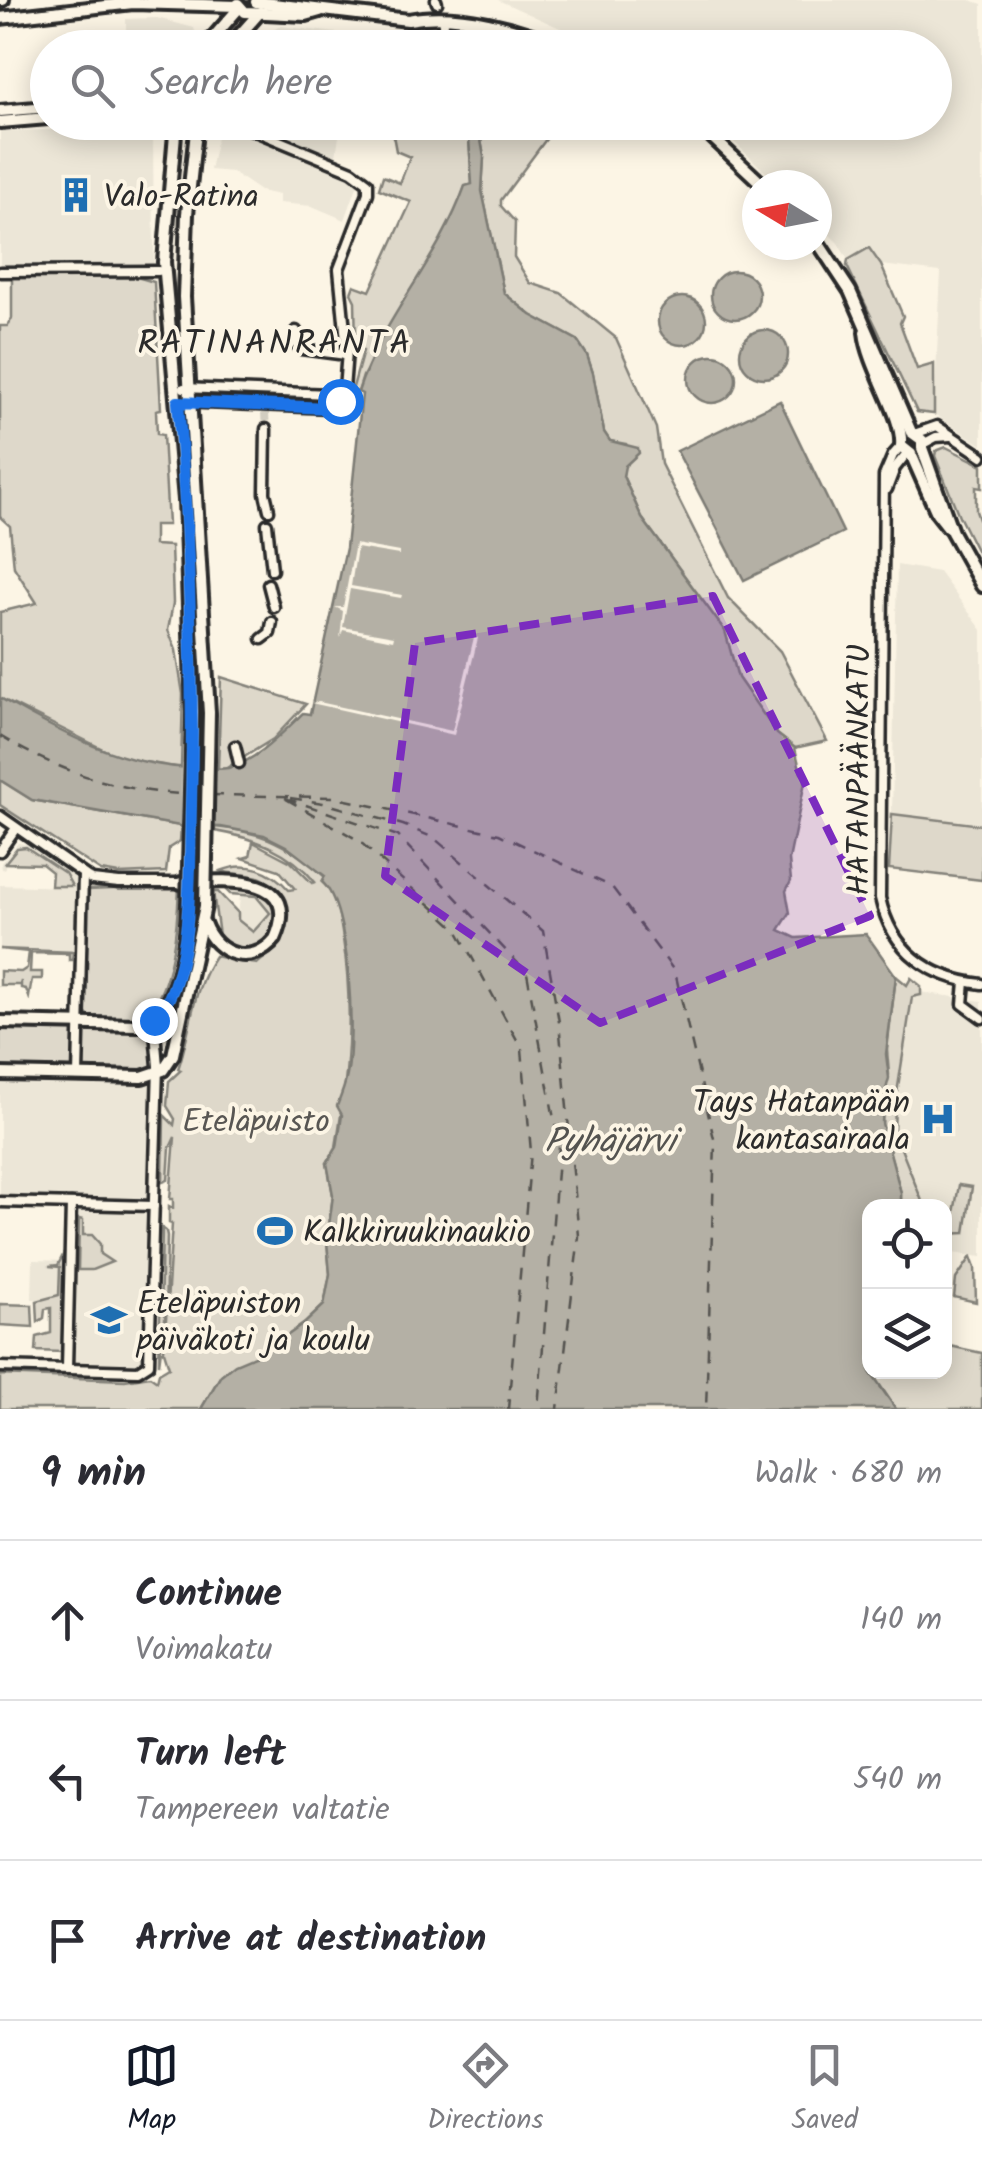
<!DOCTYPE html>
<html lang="en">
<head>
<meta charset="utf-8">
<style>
	body { margin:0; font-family:Kalam,sans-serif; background:#f2f2f3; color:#2b2b33 }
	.controls { position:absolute; right:30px; bottom:30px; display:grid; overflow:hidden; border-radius:20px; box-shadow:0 5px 25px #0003 }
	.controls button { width:90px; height:90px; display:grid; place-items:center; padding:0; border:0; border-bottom:2px solid #e1e1e2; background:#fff; color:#2b2b33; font:50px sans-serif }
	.compass { position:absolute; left:742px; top:170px; width:90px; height:90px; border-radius:50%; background:#fff; box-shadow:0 5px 25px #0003; rotate:280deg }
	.stop { position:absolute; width:30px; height:30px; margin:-22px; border:8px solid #1a73e8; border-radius:50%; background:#fff }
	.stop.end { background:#1a73e8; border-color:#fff; box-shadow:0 2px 10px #0008 }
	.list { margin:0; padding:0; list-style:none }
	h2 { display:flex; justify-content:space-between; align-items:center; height:130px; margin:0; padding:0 40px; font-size:42px }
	h2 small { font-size:32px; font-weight:400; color:#7c7c81 }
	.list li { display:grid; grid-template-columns:65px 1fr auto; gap:30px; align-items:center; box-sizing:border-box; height:160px; padding:0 40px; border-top:2px solid #e1e1e2 }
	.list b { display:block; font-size:38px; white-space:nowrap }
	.list p { margin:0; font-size:32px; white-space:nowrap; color:#7c7c81 }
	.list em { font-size:32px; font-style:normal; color:#7c7c81 }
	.icon { flex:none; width:55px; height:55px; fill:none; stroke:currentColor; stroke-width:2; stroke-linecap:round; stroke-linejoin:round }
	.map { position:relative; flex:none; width:982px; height:1409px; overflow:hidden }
	.search { position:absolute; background:#fff; box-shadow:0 5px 25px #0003; left:30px; right:30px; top:30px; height:110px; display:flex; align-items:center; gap:25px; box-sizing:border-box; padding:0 35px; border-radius:55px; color:#7c7c81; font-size:38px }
	.sheet { height:610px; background:#fff }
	nav { display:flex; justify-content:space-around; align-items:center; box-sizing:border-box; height:140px; border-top:2px solid #e1e1e2; background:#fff; font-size:28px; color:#7c7c81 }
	nav a { display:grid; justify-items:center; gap:5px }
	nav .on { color:#111827 }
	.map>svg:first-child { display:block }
</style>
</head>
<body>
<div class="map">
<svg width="982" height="1409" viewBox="0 0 982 1409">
	<rect width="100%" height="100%" fill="#fcf5e5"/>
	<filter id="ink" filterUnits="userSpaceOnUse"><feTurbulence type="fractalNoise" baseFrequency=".01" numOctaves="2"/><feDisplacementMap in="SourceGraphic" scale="20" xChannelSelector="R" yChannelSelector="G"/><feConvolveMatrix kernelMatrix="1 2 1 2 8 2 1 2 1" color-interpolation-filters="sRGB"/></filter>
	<g filter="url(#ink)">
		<g fill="#ece6d7">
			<path d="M 498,0 L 970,0 L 982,4 L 982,445 L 934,414 L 941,272 L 881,265 L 869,249 L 848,260 L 838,243 L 817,222 L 817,185 L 779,185 L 714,123 L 934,122 L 934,48 L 602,47 Z"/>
			<path d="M 157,18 L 194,28 L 196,35 L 190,47 L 126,47 L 126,19 Z"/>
			<path d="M 280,26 L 361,36 L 360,47 L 251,47 L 254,42 Z"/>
			<path d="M 220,123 L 359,181 L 345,220 L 312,206 L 279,203 L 279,195 L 260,191 L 232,172 L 210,170 Z"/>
			<path d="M 272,123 L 341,123 L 336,156 L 284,135 Z"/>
			<path d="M 153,128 L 154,264 L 0,267 L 0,131 Z"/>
			<path d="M 897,565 L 939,572 L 982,630 L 982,825 L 892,814 Z"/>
			<path d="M 18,843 L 31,845 L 68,870 L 76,880 L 77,953 L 0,951 L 0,885 L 71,887 L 26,847 L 16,850 L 5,863 L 5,870 L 2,869 L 1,863 Z"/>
			<path d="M 240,895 L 256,896 L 270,913 L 253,933 L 238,920 Z"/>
			<path d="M 913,991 L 982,1001 L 982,1257 L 945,1252 L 944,1206 L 924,1206 L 894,1131 L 895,1106 Z"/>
			<path d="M 0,1079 L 152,1083 L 150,1200 L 0,1198 Z"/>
			<path d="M 74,1209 L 144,1210 L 150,1214 L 146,1357 L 142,1365 L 74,1365 L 70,1358 Z"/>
			<path d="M 33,1260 L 68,1261 L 67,1300 L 32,1299 Z"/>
		</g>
		<g fill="#ded8ca" stroke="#84827a" stroke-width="2.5">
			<path d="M 421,122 L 460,123 L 462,130 L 462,123 L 468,123 L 472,184 L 465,187 L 452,224 L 363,376 L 358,392 L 352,391 L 363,351 L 356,345 L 355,301 L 351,293 L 354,285 L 370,291 L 411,202 L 379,189 L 383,176 L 400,183 L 410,157 L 396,151 L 393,135 L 406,127 L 419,132 Z"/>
			<path d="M 478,123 L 558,123 L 501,200 L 501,206 L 515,222 L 514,257 L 530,283 L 561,293 L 616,338 L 656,428 L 661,464 L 728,598 L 780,651 L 827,741 L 795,748 L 777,734 L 738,678 L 725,631 L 642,518 L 623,476 L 626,444 L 610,441 L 604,432 L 593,373 L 587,355 L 577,340 L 531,315 L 504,293 L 482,191 L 484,157 Z"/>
			<path d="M 869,248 L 881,265 L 903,316 L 900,323 L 917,369 L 934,364 L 934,414 L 917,412 L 847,266 L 848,260 Z"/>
			<path d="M 12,275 L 130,275 L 154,282 L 161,409 L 156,410 L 157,434 L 163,435 L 168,525 L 154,525 L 154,545 L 171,546 L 173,603 L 168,630 L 176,650 L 183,694 L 181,768 L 121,758 L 0,698 L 0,612 L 37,603 L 14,567 L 10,526 L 0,517 L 0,326 L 8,326 L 12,318 Z"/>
			<path d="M 946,447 L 982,465 L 982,488 L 976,487 L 976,511 L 982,528 L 982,562 L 959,516 L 935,456 L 936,451 Z"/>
			<path d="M 221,677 L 306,704 L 273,739 L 225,769 L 218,769 Z"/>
			<path d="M 0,780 L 32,800 L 181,826 L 180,841 L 169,848 L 166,872 L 119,874 L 101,871 L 0,805 Z"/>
			<path d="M 892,814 L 982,825 L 982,880 L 889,869 Z"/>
			<path d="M 215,827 C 259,831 293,845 325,877 L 322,882 C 338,895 340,920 343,939 C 354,1010 348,1076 336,1147 L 327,1163 L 333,1195 L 327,1241 L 330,1274 L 324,1305 L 305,1323 L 264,1352 L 229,1369 L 221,1375 L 201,1409 L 0,1409 L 0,1375 L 125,1380 L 150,1376 L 157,1381 L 159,1373 L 169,1367 L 164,1351 L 172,1224 L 169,1223 L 169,1206 L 173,1208 L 173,1199 L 170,1199 L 175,1137 L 170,1148 L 168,1180 L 163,1182 L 164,1115 L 174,1125 L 175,1119 L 167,1106 L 169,1081 L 181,1070 L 178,1069 C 191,1032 191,991 215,956 L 237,961 L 224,956 L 219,949 L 245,959 L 244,962 L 257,964 C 263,958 271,954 277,948 C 295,927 287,890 261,878 C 248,873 233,875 221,871 C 246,860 272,870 289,890 L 295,889 L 279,870 L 243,858 L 250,856 L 253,842 L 291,862 L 312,883 L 315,882 C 289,850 255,838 215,831 Z"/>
			<path d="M 26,847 L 65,873 L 72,886 L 51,886 L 52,872 L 42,864 L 5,863 L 17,848 Z"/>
			<path d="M 221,885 L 259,888 C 278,906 278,917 270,941 L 246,953 L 220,943 L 213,892 L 218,892 L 238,913 L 238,920 L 253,932 L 270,913 L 256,896 L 230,894 Z"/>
			<path d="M 179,886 C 178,917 173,996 144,1014 C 131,1022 103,1016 88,1016 L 85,1012 L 88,890 Z"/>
			<path d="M 192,903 L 200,904 L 174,1030 L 159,1039 L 157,1027 C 184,995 185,943 192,903 Z"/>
			<path d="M 0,949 L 73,952 L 72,960 L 69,960 L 69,954 L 31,953 L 30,972 L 42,972 L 42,979 L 32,979 L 29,997 L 26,989 L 21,988 L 21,981 L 20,985 L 0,985 L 0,971 L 21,972 L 27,968 L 29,952 Z"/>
			<path d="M 896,976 L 907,985 L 911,978 L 921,986 L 921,995 L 912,997 L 895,1106 L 894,1131 L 924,1206 L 901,1206 L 901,1193 L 882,1125 L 883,1101 L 889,1075 L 887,1050 Z"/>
			<path d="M 0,1027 L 151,1030 L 154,1069 L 142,1073 L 0,1070 Z"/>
			<path d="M 959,1185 L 972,1187 L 965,1233 L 946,1234 L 945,1244 L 945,1213 L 954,1213 Z"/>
			<path d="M 79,1219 L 83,1220 L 83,1235 L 92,1235 L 100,1244 L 100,1254 L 112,1262 L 92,1270 L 78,1270 Z"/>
			<path d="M 162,1228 L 166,1231 L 167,1236 L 165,1319 L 159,1364 Z"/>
			<path d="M 65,1251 L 62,1352 L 36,1351 L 37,1337 L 51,1333 L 51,1308 L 45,1309 L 44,1318 L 38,1322 L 37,1301 L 59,1295 L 60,1267 L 49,1266 L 58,1265 Z"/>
			<path d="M 971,1257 L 975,1268 L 976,1302 L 954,1297 L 956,1279 Z"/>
			<path d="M 0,1304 L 32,1305 L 33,1327 L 0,1325 Z"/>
			<path d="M 945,1345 L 982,1353 L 982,1409 L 896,1409 L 871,1372 L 944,1372 Z"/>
		</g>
		<g fill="#b4b0a5" stroke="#7d7b74" stroke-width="2.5">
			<path d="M 468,123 L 478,123 L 484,157 L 482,191 L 504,293 L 531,315 L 577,340 L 587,355 L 593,373 L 604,432 L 610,441 L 638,448 L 639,453 L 625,466 L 623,476 L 642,518 L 725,631 L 738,678 L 777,734 L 795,748 L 801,773 L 806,777 L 789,860 L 791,881 L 786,891 L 790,913 L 779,930 L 796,938 L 866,934 L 896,976 L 886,1054 L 889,1078 L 883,1101 L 882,1123 L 901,1193 L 901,1206 L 870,1206 L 870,1372 L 896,1409 L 201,1409 L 221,1375 L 235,1364 L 264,1352 L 305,1323 L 324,1305 L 330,1274 L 327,1241 L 333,1195 L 327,1163 L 337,1147 L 342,1115 L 337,1106 C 341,1096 345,1086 347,1075 C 355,1039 351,906 322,882 L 325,876 L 286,846 L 264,835 L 221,827 L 180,826 L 32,800 L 0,780 L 0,698 C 62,734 124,767 196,768 C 206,768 218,770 228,768 C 257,761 282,733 303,713 L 310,714 L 346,548 L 362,394 L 358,392 C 382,318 438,262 465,186 L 472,184 Z"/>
			<circle cx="735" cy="295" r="24"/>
			<circle cx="682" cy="321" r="24"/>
			<circle cx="764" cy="354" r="24"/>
			<circle cx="712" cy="379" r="24"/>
			<path d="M 780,401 L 843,532 L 744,580 L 677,451 Z"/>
		</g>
		<g fill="#fcf5e5">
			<path d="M 355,544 L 399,552 L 399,555 L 357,548 L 351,586 L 402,595 L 401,598 L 350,589 L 343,627 L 394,636 L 393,640 L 343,630 L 340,638 L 343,611 L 335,607 L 343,607 Z"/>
			<path d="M 474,637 L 478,638 L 454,735 L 311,703 L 319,702 L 452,731 Z"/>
			<path d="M 182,763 L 217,764 L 215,832 L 181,831 Z"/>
		</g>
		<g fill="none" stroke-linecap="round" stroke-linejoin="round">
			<g stroke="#545350" stroke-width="2.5" stroke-dasharray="12 10" stroke-linecap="butt">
				<path d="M 0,736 C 55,770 122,793 188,794"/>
				<path d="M 211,795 L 333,797 L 499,834 L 612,887 L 675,972 L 715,1143 L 706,1409"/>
				<path d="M 285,798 L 398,836 L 527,973 L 559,1146 L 538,1409"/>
				<path d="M 290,798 L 323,803 L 403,825 L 434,838 L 543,931 L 559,1022 L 579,1236 L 558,1409"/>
				<path d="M 286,799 L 358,840 L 456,928 L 522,1049 L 531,1152 L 508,1409"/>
			</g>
			<path stroke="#d2cdc0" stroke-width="8" stroke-dasharray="8 4" stroke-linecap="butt" d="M 265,413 L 266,429"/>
			<defs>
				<g id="minor">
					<path d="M 436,0 L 437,3"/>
					<path d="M 442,18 L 447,48"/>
					<path d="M 0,272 L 158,271"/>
					<path d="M 296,331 L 297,345 L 301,349 L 346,355"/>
					<path d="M 184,388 L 330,394 L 344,390"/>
					<path d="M 178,402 L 330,408 L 340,401 L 344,390 L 347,351 L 339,269 L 368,193 L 368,183 L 352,171 L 248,128"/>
					<path d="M 266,429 L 265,493 L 269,510"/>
					<path d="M 917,433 L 937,426 L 982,456"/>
					<path d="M 923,444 L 936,437 L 950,436"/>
					<path d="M 901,446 L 893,455 L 884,476 L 880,898 C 892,952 930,978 982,984"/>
					<path d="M 887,489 L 895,468 L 907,453"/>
					<path d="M 267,524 L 272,570"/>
					<path d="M 268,584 L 274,607"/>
					<path d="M 262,639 L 270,633 L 272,622"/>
					<path d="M 235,746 L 239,763"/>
					<path d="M 0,816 L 92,880 L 119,883 L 181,883"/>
					<path d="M 0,851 L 16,828"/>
					<path d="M 965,982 L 963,1004 L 982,1018"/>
					<path d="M 78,1076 L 83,875"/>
					<path d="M 0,1202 L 154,1206"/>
					<path d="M 0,1367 L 138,1371 L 149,1364 L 158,1066 L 154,1020"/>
					<path d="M 67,1368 L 71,1204"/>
				</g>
				<g id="major">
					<path d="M 0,0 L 3,0"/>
					<path d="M 256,2 L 408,20 C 459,10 519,29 567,48"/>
					<path d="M 238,4 L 245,12 L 306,15 L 320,11"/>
					<path d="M 0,18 L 133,3 L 238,6"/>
					<path d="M 204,48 L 239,8"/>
					<path d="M 228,48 L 260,12"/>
					<path d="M 0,111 L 48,107"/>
					<path d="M 0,122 L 48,118"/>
					<path d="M 176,122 L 164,262 L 185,500 L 193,712"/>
					<path d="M 197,122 L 187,214 L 184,297 L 209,713"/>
					<path d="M 696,122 L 763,185"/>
					<path d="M 817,241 L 850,291 L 911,432 L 922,440 L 922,448 L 952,532 L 982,586"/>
					<path d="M 865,332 C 869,369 904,416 901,446 L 911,454 L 937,513 L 948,527"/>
					<path d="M 181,883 C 219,881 305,871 275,939 C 252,967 216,956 204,923"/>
					<path d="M 0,1022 L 137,1025 L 154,1020 C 180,994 187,940 188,905"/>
					<path d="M 0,1074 L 142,1077 L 163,1070 L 173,1055 L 205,906"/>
				</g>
			</defs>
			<use href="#minor" stroke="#2b2b2b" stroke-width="15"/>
			<use href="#major" stroke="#2b2b2b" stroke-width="18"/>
			<use href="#minor" stroke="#fcf5e5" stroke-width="8"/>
			<use href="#major" stroke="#fcf5e5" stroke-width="10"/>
			<path stroke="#2b2b2b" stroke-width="2.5" d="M 0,11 L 56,5"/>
			<defs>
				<g id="major-bridge">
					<path d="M 188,905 L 193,712"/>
					<path d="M 205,906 L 209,713"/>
				</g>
			</defs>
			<use href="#major-bridge" stroke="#2b2b2b" stroke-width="18" stroke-linecap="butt"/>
			<use href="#major-bridge" stroke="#fcf5e5" stroke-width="10"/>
		</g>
	</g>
	<g fill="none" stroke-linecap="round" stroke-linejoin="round" filter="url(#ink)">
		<path stroke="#1a73e8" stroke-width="12" d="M 154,1020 C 196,978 189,862 191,806 C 194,671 189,537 178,402 L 330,408 L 340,401"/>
	</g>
	<path fill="#7b2cbf" fill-opacity="0.2" stroke="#7b2cbf" stroke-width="8" stroke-dasharray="20 12" stroke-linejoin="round" d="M 713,596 L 870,916 L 600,1023 L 385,876 L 415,643 Z"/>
	<defs>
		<symbol id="building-bare" viewBox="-9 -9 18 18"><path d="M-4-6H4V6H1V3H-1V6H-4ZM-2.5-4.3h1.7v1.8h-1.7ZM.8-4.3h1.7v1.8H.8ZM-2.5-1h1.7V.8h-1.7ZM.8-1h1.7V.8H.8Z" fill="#1f6fb2" stroke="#fcf5e5" stroke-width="2.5" paint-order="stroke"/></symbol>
		<symbol id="hospital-bare" viewBox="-9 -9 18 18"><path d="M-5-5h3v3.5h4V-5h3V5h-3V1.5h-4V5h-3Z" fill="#1f6fb2" stroke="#fcf5e5" stroke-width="2.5" paint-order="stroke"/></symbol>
		<symbol id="stadium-bare" viewBox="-9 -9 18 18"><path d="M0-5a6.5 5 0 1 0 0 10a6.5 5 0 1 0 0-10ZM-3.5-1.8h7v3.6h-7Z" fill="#1f6fb2" stroke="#fcf5e5" stroke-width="2.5" paint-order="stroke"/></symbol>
		<symbol id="school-bare" viewBox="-9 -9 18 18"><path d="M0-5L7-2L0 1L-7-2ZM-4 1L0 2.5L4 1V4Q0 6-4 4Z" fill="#1f6fb2" stroke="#fcf5e5" stroke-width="2.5" paint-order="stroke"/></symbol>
	</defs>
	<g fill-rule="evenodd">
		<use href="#building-bare" x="51" y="170" width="50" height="50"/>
		<use href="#hospital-bare" x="913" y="1094" width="50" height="50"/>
		<use href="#stadium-bare" x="250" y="1206" width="50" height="50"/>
		<use href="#school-bare" x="84" y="1295" width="50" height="50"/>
	</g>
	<g text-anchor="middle" stroke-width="8" stroke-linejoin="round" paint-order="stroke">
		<g font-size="32" fill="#2b2b2b" stroke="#fcf5e5" text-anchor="start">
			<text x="104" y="206">Valo-Ratina</text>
			<text x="910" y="1112" text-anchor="end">Tays Hatanpään<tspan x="910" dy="37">kantasairaala</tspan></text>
			<text x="303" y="1242">Kalkkiruukinaukio</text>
			<text x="137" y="1313">Eteläpuiston<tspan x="137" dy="37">päiväkoti ja koulu</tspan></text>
		</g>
		<g font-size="32" fill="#2b2b2b" stroke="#fcf5e5">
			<text transform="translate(858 770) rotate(-90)" y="11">HATANPÄÄNKATU</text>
		</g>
		<g font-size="32" fill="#585653" stroke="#fcf5e5">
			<text x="256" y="1131">Eteläpuisto</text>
		</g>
		<g font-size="35" letter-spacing="2.5" fill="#2b2b2b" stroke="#fcf5e5">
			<text x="275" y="354">RATINANRANTA</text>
		</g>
		<g font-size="35" font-style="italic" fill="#545350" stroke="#fcf5e5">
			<text x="610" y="1152">Pyhäjärvi</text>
		</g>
	</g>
</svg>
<div class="controls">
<button><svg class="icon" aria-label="locate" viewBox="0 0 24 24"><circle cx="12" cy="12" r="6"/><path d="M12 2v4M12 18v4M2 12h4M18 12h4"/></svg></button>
<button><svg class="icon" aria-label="layers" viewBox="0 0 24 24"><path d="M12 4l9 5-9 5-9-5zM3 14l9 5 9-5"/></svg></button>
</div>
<svg class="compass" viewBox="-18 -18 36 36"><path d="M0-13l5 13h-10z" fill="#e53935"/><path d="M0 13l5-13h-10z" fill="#7c7c81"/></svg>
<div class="stop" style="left:340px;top:401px"></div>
<div class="stop end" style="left:154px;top:1020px"></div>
<div class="search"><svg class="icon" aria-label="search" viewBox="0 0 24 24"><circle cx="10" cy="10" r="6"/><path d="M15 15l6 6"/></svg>Search here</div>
</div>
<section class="sheet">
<h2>9 min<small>Walk · 680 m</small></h2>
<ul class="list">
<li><svg class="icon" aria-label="ahead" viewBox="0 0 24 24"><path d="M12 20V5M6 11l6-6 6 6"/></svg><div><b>Continue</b><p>Voimakatu</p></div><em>140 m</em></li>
<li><svg class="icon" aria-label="left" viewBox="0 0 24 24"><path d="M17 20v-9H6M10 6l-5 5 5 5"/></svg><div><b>Turn left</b><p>Tampereen valtatie</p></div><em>540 m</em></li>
<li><svg class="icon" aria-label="arrive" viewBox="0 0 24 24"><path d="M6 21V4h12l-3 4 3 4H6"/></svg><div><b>Arrive at destination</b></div></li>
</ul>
</section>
<nav>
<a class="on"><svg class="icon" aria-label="map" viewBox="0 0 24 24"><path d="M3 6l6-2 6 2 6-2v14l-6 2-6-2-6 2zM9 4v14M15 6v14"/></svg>Map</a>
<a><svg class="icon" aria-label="directions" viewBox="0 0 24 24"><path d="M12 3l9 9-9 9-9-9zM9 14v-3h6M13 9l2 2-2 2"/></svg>Directions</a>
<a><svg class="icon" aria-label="saved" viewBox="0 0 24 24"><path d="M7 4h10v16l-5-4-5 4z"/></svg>Saved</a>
</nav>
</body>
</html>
